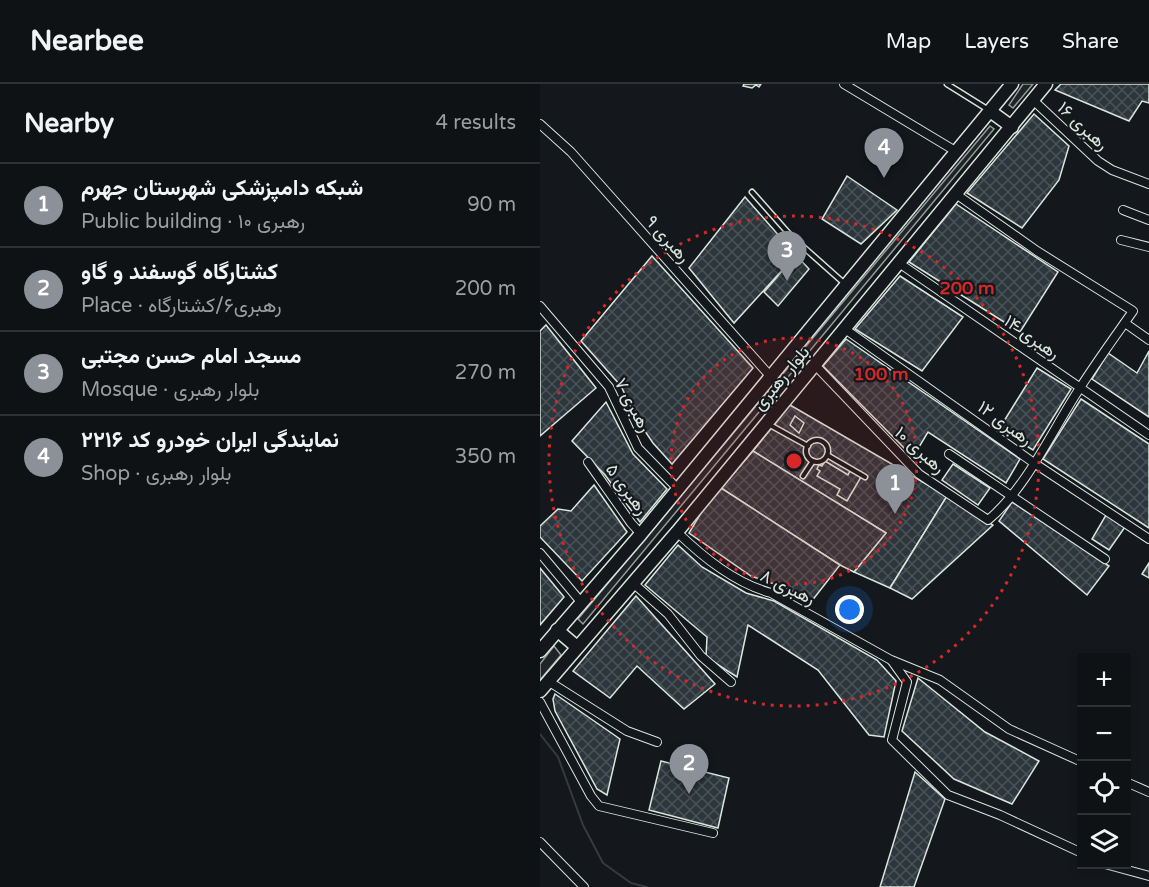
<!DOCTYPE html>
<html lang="en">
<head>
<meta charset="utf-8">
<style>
	body { margin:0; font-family:"Varela Round",Vazirmatn,sans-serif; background:#181b1e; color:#f1f3f6 }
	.controls { position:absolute; right:18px; bottom:18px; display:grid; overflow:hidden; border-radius:0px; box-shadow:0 3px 9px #0003 }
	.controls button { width:54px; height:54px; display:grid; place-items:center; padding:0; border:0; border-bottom:2px solid #2f3234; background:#0f1215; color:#f1f3f6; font:30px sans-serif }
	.you { position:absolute; left:310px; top:526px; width:21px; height:21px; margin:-15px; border:4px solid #fff; border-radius:50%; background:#1a73e8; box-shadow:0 0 0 9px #1a73e833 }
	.badge { display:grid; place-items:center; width:39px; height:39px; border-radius:50%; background:#8c9099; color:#fff; font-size:20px; font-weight:700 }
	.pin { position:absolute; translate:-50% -50px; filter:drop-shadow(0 2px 3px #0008) }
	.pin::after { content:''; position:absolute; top:32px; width:21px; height:18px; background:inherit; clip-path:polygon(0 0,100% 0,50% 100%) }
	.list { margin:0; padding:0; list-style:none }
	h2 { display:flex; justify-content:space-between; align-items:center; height:78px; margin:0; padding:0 24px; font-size:26px }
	h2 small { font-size:20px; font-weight:400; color:#9b9ea0 }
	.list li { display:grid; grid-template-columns:39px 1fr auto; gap:18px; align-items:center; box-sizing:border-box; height:84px; padding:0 24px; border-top:2px solid #2f3234 }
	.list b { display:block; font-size:22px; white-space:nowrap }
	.list p { margin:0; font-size:20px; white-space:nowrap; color:#9b9ea0 }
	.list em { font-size:20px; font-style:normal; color:#9b9ea0 }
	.icon { flex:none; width:33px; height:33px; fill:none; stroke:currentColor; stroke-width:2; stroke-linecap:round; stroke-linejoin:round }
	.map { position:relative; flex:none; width:609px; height:803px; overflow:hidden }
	header { display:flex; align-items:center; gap:36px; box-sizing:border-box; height:84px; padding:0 30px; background:#0f1215; border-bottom:2px solid #2f3234 }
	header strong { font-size:28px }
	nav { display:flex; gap:33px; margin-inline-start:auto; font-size:21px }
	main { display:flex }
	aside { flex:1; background:#0f1215 }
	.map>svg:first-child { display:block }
</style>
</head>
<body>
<header>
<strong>Nearbee</strong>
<nav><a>Map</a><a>Layers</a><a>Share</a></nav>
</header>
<main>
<aside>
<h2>Nearby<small>4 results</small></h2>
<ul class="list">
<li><span class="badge">1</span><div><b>شبکه دامپزشکی شهرستان جهرم</b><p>Public building · رهبری ۱۰</p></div><em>90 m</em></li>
<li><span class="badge">2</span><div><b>کشتارگاه گوسفند و گاو</b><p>Place · رهبری۶/کشتارگاه</p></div><em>200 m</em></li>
<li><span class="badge">3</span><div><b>مسجد امام حسن مجتبی</b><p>Mosque · بلوار رهبری</p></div><em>270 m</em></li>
<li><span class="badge">4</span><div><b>نمایندگی ایران خودرو کد ۲۲۱۶</b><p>Shop · بلوار رهبری</p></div><em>350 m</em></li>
</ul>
</aside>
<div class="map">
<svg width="609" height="803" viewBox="0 0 609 803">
	<defs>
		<pattern id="building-cross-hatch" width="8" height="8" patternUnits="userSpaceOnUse" patternTransform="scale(1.5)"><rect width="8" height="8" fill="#2c363c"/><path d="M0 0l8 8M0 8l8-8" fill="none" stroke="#4a5358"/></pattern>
	</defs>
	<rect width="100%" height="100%" fill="#14181c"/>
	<g fill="#202428" stroke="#939e99" stroke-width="1.5">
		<path d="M 483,0 L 493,0 L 473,24 L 469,21 Z"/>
		<path d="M 450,42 L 454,45 L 43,540 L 38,535 Z"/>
		<path d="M 14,562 L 21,571 L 0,596 L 0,580 Z"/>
	</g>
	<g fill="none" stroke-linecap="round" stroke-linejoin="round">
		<path stroke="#363b3e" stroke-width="2" d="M 0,650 L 18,673 L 43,741 L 63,779 L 91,799 L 107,803"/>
	</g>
	<g fill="url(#building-cross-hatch)" stroke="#d8e6dc" stroke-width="1.5">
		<path d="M 204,0 L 221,0 L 219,3 L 216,1 L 212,4 L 203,2 Z"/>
		<path d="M 521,0 L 609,0 L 609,19 L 602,17 L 589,37 L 515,6 Z"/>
		<path d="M 494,30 L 529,62 L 519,96 L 482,144 L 427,109 Z"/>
		<path d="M 307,92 L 357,126 L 321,160 L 282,135 Z"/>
		<path d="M 205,113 L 256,171 L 194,239 L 149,184 Z"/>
		<path d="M 416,120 L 518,188 L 480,248 L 369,178 Z"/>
		<path d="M 256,171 L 269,185 L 238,222 L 224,208 Z"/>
		<path d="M 112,172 L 213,284 L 132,380 L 113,359 L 96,334 L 81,302 L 41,257 Z"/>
		<path d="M 360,192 L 423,233 L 382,287 L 315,245 Z"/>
		<path d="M 6,241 L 56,304 L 0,352 L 0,247 Z"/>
		<path d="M 306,255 L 480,375 L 466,399 L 388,348 L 373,373 L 283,282 Z"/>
		<path d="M 609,267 L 609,333 L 552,295 L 568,269 L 597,289 Z"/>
		<path d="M 497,284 L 531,305 L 493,366 L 459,345 Z"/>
		<path d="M 541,315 L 609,360 L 609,444 L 503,375 Z"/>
		<path d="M 66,318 L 93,370 L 127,405 L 100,438 L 65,391 L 32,357 Z"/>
		<path d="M 250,321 L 407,412 L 350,504 L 314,488 L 346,449 L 213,367 Z"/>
		<path d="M 255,332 L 264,339 L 259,349 L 250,341 Z"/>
		<path d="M 213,367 L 346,449 L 314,488 L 300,481 L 181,404 Z"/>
		<path d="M 285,377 L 308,391 L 310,387 L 321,393 L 307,417 L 297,411 L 300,405 L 277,392 L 280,387 L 277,385 L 279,381 L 282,382 Z"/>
		<path d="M 413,380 L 450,404 L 438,421 L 402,396 Z"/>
		<path d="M 54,401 L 87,448 L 42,497 L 0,453 L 0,442 L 18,425 L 31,427 Z"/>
		<path d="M 181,404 L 300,481 L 271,518 L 249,505 L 211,492 L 149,449 L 164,424 Z"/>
		<path d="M 407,412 L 453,441 L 372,515 L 350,504 Z"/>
		<path d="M 472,418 L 569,482 L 547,511 L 459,437 Z"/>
		<path d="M 566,431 L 585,443 L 569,466 L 552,455 Z"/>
		<path d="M 138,461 L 162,483 L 206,509 L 234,517 L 337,576 L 356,597 L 344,653 L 329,651 L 278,586 L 208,541 L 197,593 L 166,573 L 167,553 L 105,501 Z"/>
		<path d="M 609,479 L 609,494 L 602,490 Z"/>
		<path d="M 0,484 L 24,513 L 0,541 Z"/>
		<path d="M 96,512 L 175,600 L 144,625 L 97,582 L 70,614 L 33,587 Z"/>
		<path d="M 378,594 L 445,648 L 499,677 L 472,720 L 414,695 L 362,647 Z"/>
		<path d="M 15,610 L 80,655 L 67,711 L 57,705 L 15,627 L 13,615 Z"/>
		<path d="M 121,677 L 189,694 L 178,744 L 109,726 Z"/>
		<path d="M 375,688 L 405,715 L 374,803 L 340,803 Z"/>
	</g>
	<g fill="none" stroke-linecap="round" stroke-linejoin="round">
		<defs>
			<g id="lane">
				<path d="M 407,0 L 447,25"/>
				<path d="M 212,108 L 251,152 L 305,200"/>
				<path d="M 230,341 L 268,362"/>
				<circle cx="277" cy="367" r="11"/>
				<path d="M 287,371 L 325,393"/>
				<path d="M 263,392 L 273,377"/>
			</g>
			<g id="street">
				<path d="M 304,0 L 417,68"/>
				<path d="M 493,16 L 558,77 L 572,86 L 609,100"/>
				<path d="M 0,40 L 31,68 L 231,293"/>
				<path d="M 583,126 L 609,136"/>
				<path d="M 581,156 L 609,163"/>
				<path d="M 359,179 L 609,351"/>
				<path d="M 0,222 L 69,303 L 98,364 L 138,405"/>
				<path d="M 585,239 L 609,256"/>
				<path d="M 305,245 L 494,379 L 609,455"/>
				<path d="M 275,281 L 379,390 L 448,436 C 485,406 512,347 538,307 C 555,280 574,254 593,227 L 497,167 L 416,110"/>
				<path d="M 409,370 L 565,475"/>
				<path d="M 48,378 L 91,439 L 101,450"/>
				<path d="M 137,448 C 164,474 195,499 231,509 L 351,576 L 400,596 L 469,645 L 542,678"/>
				<path d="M 0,469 L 41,518"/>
				<path d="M 93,499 L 128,530 L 161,572 L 191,598"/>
				<path d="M 352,577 L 367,598 L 352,656 L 408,711 L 460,731 L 542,769"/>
				<path d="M 8,597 L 87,647 L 117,658"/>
				<path d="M 0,618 L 51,712 L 59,722 L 173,749"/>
				<path d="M 586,698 L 609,708"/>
				<path d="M 0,758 L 44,803"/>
				<path d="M 565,780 L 609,792"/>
			</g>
			<g id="primary">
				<path d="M 450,27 L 472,43"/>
				<path d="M 17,546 L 37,563"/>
				<path d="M 0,567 L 101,450 L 472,0"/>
				<path d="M 0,607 L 137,448 L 506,0"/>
			</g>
		</defs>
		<use href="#lane" stroke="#d8e6dc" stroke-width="7"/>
		<use href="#street" stroke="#d8e6dc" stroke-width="10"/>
		<use href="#primary" stroke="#d8e6dc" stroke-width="15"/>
		<use href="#lane" stroke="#14181c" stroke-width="4"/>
		<use href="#street" stroke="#14181c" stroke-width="8"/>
		<use href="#primary" stroke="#14181c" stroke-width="12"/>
	</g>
	<circle cx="254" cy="377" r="123" fill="#d62828" fill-opacity=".12"/>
	<g fill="none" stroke="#d62828" stroke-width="3" stroke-dasharray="3 6">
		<circle cx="254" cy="377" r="123"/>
		<circle cx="254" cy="377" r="245"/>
	</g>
	<g text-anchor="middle" stroke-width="4.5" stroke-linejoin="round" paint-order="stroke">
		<g font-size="18" fill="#d8e6dc" stroke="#14181c">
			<text transform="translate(543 42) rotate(43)" y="6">رهبری ۱۶</text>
			<text transform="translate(128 155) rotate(48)" y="6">رهبری ۹</text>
			<text transform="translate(492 253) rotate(35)" y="6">رهبری ۱۴</text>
			<text transform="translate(241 294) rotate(-50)" y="6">بلوار رهبری</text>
			<text transform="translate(93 321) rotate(62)" y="6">رهبری ۷</text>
			<text transform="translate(465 339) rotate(36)" y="6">رهبری ۱۲</text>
			<text transform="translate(380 366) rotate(42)" y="6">رهبری ۱۰</text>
			<text transform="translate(87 405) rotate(54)" y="6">رهبری ۵</text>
			<text transform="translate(248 503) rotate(26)" y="6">رهبری ۸</text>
		</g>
	</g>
	<circle cx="254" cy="377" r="9" fill="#d62828" stroke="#14181c" stroke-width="3"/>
	<g font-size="18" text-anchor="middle" font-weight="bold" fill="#d62828" stroke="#14181c" stroke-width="4.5" stroke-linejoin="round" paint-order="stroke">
		<text x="427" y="210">200 m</text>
		<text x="341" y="296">100 m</text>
	</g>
</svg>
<div class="controls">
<button>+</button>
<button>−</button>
<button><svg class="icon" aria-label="locate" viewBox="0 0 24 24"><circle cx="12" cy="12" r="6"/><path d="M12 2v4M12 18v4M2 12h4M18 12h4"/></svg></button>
<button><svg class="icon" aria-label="layers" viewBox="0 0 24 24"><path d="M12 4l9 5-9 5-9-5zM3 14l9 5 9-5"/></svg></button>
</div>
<div class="you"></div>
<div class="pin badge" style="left:355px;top:430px">1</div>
<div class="pin badge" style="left:149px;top:710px">2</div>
<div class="pin badge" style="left:247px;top:197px">3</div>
<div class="pin badge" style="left:344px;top:94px">4</div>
</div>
</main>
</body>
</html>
